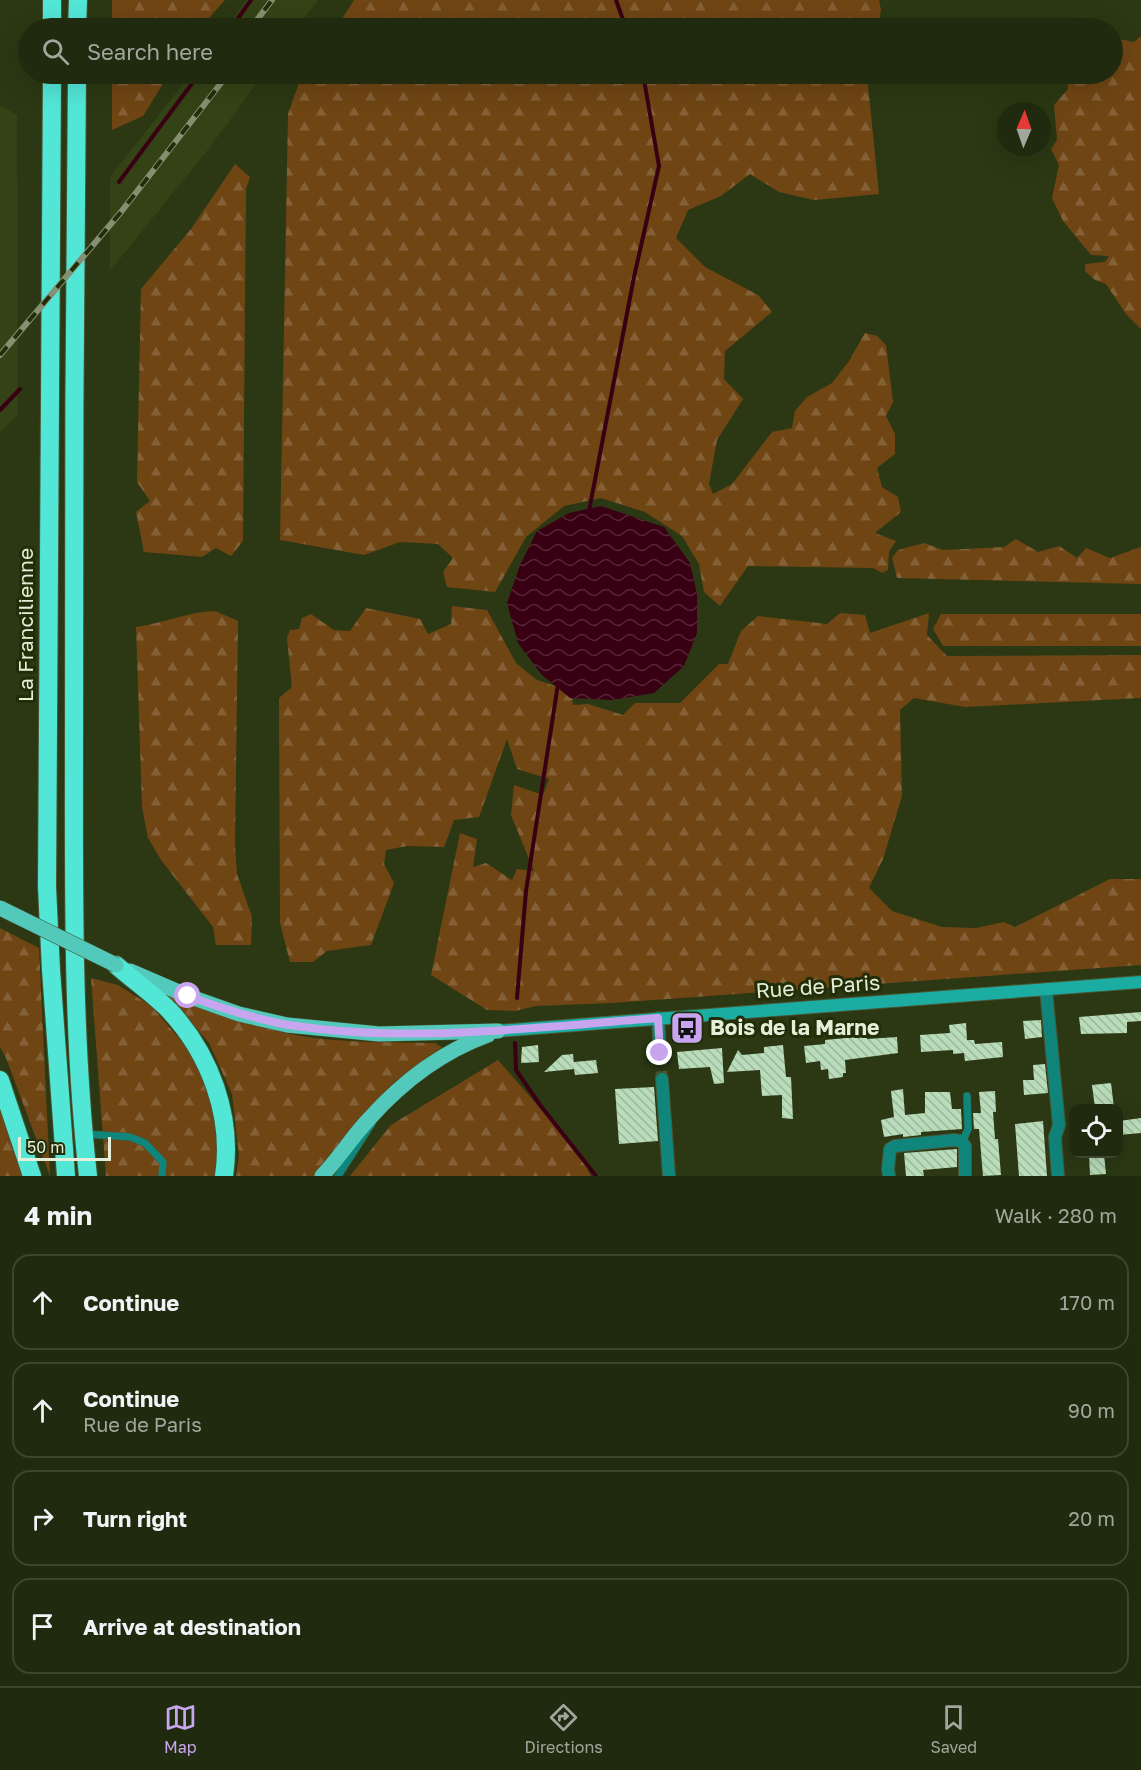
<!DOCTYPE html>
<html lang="en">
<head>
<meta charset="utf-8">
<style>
	body { margin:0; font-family:"Golos Text",sans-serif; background:#2d361c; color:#f1f3f6 }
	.controls { position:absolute; right:18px; bottom:18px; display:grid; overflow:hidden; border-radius:12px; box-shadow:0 6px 24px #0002 }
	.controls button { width:54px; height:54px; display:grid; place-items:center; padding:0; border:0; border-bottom:2px solid #3d462e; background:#202a0e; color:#f1f3f6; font:30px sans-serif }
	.compass { position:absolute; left:997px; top:102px; width:54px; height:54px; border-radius:50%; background:#202a0e; box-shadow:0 6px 24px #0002; rotate:2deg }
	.scale { position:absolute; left:18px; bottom:15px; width:93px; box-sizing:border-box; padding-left:6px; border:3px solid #e5eed9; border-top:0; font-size:16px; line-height:21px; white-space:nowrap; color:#e5eed9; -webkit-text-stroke:4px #212e08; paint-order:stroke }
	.stop { position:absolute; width:18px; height:18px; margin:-14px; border:4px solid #c8a5ef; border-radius:50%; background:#fff }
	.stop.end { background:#c8a5ef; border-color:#fff; box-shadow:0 2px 6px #0008 }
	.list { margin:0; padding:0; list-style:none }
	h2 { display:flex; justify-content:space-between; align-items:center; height:78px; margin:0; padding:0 24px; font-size:26px }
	h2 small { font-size:20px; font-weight:400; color:#a2a79e }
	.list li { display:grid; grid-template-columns:39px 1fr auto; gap:18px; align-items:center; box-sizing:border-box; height:96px; margin:0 12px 12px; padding:0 12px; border:2px solid #3d462e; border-radius:18px }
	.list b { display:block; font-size:22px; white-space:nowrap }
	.list p { margin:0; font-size:20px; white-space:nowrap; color:#a2a79e }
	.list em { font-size:20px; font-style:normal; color:#a2a79e }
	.icon { flex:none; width:33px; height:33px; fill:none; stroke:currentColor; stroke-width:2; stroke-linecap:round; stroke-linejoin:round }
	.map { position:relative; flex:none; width:1141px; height:1176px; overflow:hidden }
	.search { position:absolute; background:#202a0e; box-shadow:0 6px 24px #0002; left:18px; right:18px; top:18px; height:66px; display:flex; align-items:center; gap:15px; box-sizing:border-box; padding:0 21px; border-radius:33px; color:#a2a79e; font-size:22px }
	.sheet { height:510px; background:#202a0e }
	nav { display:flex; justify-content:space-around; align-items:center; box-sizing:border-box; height:84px; border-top:2px solid #3d462e; background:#202a0e; font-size:16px; color:#a2a79e }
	nav a { display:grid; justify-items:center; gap:3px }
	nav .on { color:#c8a5ef }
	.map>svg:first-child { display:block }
</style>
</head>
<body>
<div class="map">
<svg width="1141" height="1176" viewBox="0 0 1141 1176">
	<defs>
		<pattern id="forest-firs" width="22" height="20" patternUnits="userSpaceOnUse" patternTransform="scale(1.5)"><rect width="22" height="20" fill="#6f4514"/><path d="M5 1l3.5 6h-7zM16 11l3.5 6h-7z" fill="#836036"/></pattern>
		<pattern id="water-waves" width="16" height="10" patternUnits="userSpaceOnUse" patternTransform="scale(1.5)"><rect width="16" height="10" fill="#390014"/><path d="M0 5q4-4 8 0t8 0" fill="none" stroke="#562636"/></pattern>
		<pattern id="building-back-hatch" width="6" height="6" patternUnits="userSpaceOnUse" patternTransform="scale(1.5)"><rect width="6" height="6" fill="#b9dcba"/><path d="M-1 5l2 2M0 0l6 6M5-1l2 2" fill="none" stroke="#9cb79c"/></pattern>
	</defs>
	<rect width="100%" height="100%" fill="#2b3813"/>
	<g fill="#344316">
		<path d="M 246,0 L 318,0 L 297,28 L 226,28 Z"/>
		<path d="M 191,74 L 264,74 L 210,147 L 110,271 L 110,177 Z"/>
		<path d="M 0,105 L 17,115 L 18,415 L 0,432 Z"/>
	</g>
	<g fill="url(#forest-firs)">
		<path d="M 112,0 L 225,0 L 200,28 L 112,28 Z"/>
		<path d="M 354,0 L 879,0 L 881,10 L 878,28 L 336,28 Z"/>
		<path d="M 1141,36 L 1141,329 L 1126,314 L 1106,284 L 1095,280 L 1085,271 L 1085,264 L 1105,262 L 1109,256 L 1091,255 L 1063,221 L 1052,198 L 1059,165 L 1051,149 L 1057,140 L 1054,105 L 1068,89 L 1068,74 L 1112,74 L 1113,38 L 1134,42 Z"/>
		<path d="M 112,74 L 169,74 L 143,116 L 112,130 Z"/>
		<path d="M 306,74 L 867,74 L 879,194 L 814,200 L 779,192 L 750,174 L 721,196 L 688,210 L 676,238 L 705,267 L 758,295 L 772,312 L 725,351 L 724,379 L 743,399 L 717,440 L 709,484 L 713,494 L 732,484 L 772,432 L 792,428 L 795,411 L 807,397 L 832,383 L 849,361 L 865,333 L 877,336 L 886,345 L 893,402 L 886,416 L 895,434 L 895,454 L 877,468 L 882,487 L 898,497 L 901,512 L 875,533 L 896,541 L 889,552 L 888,570 L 882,573 L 873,568 L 748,566 L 720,606 L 704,592 L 699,564 L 682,536 L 645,512 L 601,498 L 564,506 L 526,537 L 495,592 L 447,587 L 443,572 L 453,558 L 438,544 L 400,542 L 364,555 L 280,540 L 288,114 L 299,83 Z"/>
		<path d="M 235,164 L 250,177 L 246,189 L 243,541 L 231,556 L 216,548 L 202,557 L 144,552 L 136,512 L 150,501 L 137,482 L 141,289 L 191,229 Z"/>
		<path d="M 1016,539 L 1038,552 L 1059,546 L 1077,558 L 1086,548 L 1110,558 L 1141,547 L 1141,584 L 897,578 L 892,558 L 898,550 L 924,543 L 943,550 L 1004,547 Z"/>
		<path d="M 452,606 L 487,610 L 516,663 L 537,680 L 571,691 L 573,705 L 588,704 L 623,715 L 635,703 L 680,703 L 719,664 L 728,664 L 741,631 L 758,616 L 827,624 L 840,613 L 865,615 L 870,633 L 929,613 L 927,635 L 947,656 L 1141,655 L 1141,698 L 965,707 L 914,698 L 900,710 L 902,796 L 883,859 L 869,888 L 892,911 L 942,927 L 976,928 L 1004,922 L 1015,927 L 1110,879 L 1141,879 L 1141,965 L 612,1003 L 536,1006 L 515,1011 L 487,1010 L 431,975 L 460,833 L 477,839 L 473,867 L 486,863 L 512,880 L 517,869 L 534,871 L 511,815 L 514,785 L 543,795 L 549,779 L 517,769 L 507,739 L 479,817 L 454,820 L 444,847 L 407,846 L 386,850 L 384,864 L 394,883 L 371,945 L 327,951 L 313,962 L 290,962 L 280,923 L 279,698 L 292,687 L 287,638 L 290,630 L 299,629 L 302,618 L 311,614 L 334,630 L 350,631 L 366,608 L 420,619 L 428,634 L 451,624 Z"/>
		<path d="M 215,611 L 238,621 L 235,845 L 237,874 L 252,917 L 251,945 L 216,945 L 213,927 L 161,860 L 148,838 L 142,807 L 136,627 C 163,623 188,612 215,611 Z"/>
		<path d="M 941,614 L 1141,614 L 1141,646 L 943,646 L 933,629 Z"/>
		<path d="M 0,928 L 39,948 L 50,1176 L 6,1058 L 0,1047 Z"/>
		<path d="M 91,978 L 118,985 L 151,1006 L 184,1044 L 211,1090 L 218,1156 L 214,1176 L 106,1176 Z"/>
		<path d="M 164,991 C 211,1008 257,1029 307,1037 C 349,1043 393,1042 435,1043 L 442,1047 L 393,1083 L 359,1120 L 314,1176 L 236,1176 L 239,1155 L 232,1094 L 209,1043 Z"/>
		<path d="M 498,1060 L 578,1151 L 591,1176 L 350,1176 L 391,1125 Z"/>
		<path d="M 0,1101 L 25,1176 L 0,1176 Z"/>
	</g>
	<path fill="url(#water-waves)" d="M 601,506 L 664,527 L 690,563 L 697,594 L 697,633 L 684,666 L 654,693 L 612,700 L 570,698 L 541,674 L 518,643 L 507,603 L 520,565 L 537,531 L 569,513 Z"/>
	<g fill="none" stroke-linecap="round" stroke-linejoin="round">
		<g stroke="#390014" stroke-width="4">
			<path d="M 616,0 L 626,28"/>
			<path d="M 231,28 L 251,0"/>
			<path d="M 119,182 L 199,74"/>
			<path d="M 0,410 L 20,389"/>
			<path d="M 589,511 L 634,277 L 659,166 L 643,74"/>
			<path d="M 517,998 L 526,891 L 558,684"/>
			<path d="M 515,1043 L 516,1070 L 540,1105 L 596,1176"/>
		</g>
	</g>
	<g fill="url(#building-back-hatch)">
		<path d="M 1141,1012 L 1141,1021 L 1127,1022 L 1127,1033 L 1081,1034 L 1079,1017 Z"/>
		<path d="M 1041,1020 L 1042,1037 L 1025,1039 L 1023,1021 Z"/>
		<path d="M 966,1023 L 967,1040 L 974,1040 L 975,1044 L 1002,1042 L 1003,1057 L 965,1061 L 964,1053 L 953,1054 L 953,1050 L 921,1052 L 920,1035 L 950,1033 L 949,1025 Z"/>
		<path d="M 867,1036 L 867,1039 L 897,1037 L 898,1053 L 845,1060 L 846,1073 L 843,1073 L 843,1077 L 829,1079 L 828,1069 L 821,1070 L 820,1061 L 806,1063 L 804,1046 L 825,1044 L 825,1040 Z"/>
		<path d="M 538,1045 L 539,1062 L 521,1063 L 522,1047 Z"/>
		<path d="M 783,1045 L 786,1077 L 791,1077 L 793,1119 L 782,1118 L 782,1095 L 762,1096 L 760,1070 L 727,1072 L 738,1050 L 742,1055 L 764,1053 L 764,1047 Z"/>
		<path d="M 722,1048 L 724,1083 L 714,1084 L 710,1067 L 679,1069 L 677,1052 Z"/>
		<path d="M 573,1054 L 574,1064 L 574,1062 L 596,1060 L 598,1073 L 575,1075 L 574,1069 L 544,1072 L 562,1055 Z"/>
		<path d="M 1045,1064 L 1048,1093 L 1024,1095 L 1023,1080 L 1034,1080 L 1033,1065 Z"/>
		<path d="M 1111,1083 L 1114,1108 L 1095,1108 L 1092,1085 Z"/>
		<path d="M 654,1087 L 658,1141 L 619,1144 L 615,1089 Z"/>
		<path d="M 903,1089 L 905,1115 L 925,1113 L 925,1092 L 950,1092 L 952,1109 L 961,1109 L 962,1129 L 921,1132 L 921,1135 L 903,1137 L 903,1134 L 884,1137 L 881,1120 L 894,1117 L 891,1091 Z"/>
		<path d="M 995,1091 L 996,1112 L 993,1112 L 995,1139 L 998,1139 L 1001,1175 L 983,1176 L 979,1129 L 974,1129 L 973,1113 L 981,1113 L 979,1092 Z"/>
		<path d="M 1141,1118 L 1141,1133 L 1119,1135 L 1119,1121 Z"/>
		<path d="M 1043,1121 L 1047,1176 L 1019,1176 L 1015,1124 Z"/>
		<path d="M 957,1149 L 957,1167 L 923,1170 L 924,1176 L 906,1176 L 904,1153 Z"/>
		<path d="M 1089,1154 L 1104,1154 L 1106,1174 L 1090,1175 Z"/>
	</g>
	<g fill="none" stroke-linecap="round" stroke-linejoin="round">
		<path stroke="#475331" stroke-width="12" stroke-dasharray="12 6" stroke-linecap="butt" d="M 660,1053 L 662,1079"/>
		<defs>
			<g id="lane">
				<path d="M 86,1134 L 130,1137 L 145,1143 L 163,1162 L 162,1176"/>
				<path d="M 962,1143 L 968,1129 L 967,1096"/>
				<path d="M 338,1176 L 372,1123"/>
			</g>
			<g id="street">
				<path d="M 1046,989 L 1059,1125 L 1055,1137 L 1058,1176"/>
				<path d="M 658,1018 L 660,1053"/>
				<path d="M 662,1079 L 669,1176"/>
				<path d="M 889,1176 L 888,1169 L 890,1149 L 895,1146 L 954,1140 L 961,1141 L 965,1146 L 965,1176"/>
			</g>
			<path id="secondary" d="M 498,1031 L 1141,982"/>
			<g id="primary">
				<path d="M 130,971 L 188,996 L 239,1014 L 287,1025 L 379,1034 L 498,1031"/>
				<path d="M 322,1176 C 339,1158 352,1137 369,1119 C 402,1082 441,1052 488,1035"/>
			</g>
			<g id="highway">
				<path d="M 52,28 L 52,0"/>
				<path d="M 77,28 L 78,0"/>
				<path d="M 52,74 L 47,887 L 51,970 L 66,1176"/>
				<path d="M 77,74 C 75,297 73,521 74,744 C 74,888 72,1033 88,1176"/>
				<path d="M 116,965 C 133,980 153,994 169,1010 C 210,1054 233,1116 224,1176"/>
				<path d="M 0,1080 L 32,1176"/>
			</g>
		</defs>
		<use href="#lane" stroke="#495533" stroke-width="8"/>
		<use href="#street" stroke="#495533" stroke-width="14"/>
		<use href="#secondary" stroke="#495533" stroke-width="14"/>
		<use href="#primary" stroke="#495533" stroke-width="16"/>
		<use href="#highway" stroke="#495533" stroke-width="20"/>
		<use href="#lane" stroke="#0f857b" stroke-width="7"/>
		<use href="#street" stroke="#0f857b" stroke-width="12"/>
		<use href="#secondary" stroke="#1bada1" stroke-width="12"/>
		<use href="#primary" stroke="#53c9bc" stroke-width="15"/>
		<use href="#highway" stroke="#52e6d7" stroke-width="18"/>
		<defs>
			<g id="rail">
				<path d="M 251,28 L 272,0"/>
				<path d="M 0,355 L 121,212 L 228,74"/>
			</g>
		</defs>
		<use href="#rail" stroke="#849072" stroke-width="6"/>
		<use href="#rail" stroke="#212e08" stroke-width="4" stroke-dasharray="11" stroke-linecap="butt"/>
		<defs>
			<path id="primary-bridge" d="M 0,908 L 116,965"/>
		</defs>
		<use href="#primary-bridge" stroke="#495533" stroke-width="16" stroke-linecap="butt"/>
		<use href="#primary-bridge" stroke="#53c9bc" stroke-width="15"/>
	</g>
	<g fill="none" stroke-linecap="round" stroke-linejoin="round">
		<path stroke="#c8a5ef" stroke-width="8" d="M 188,996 C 221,1008 254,1019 289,1025 C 411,1044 535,1027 658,1018 L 660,1053"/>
	</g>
	<defs>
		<symbol id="bus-square" viewBox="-11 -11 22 22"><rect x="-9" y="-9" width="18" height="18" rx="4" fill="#c8a5ef" stroke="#212e08"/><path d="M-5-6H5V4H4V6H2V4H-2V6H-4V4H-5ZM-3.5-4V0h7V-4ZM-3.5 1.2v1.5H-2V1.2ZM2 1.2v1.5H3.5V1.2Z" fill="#111"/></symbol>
	</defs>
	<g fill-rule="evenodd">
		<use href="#bus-square" x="668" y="1009" width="38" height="38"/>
	</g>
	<g text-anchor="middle" stroke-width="6" stroke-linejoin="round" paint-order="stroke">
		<g font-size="21" fill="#e5eed9" stroke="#212e08">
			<text transform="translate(26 625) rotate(-90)" y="7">La Francilienne</text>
			<text transform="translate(818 987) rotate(-4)" y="7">Rue de Paris</text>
		</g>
		<g font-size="21" font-weight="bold" fill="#e5eed9" stroke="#212e08" text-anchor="start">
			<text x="710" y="1035">Bois de la Marne</text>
		</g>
	</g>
</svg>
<div class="controls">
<button><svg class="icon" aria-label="locate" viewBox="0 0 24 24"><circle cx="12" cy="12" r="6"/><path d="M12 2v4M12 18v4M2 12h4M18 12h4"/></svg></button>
</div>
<svg class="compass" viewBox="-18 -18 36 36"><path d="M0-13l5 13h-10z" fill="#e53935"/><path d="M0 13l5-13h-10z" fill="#a2a79e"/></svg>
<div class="scale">50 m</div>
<div class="stop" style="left:188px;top:996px"></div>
<div class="stop end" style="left:660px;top:1053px"></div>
<div class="search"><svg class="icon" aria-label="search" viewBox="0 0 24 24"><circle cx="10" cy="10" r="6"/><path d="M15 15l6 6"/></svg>Search here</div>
</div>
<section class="sheet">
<h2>4 min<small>Walk · 280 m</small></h2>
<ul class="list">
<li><svg class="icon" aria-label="ahead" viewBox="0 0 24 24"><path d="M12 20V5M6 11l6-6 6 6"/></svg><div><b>Continue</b></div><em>170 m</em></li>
<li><svg class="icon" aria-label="ahead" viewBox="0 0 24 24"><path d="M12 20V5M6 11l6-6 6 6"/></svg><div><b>Continue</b><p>Rue de Paris</p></div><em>90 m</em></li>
<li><svg class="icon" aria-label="right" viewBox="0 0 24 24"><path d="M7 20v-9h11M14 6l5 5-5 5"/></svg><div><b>Turn right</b></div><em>20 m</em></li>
<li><svg class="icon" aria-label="arrive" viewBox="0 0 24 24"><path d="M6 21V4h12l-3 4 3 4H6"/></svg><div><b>Arrive at destination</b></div></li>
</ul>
</section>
<nav>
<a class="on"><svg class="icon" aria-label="map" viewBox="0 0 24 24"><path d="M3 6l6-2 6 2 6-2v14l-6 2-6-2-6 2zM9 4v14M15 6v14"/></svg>Map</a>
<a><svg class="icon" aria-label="directions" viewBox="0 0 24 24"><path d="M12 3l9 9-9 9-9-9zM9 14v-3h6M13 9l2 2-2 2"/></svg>Directions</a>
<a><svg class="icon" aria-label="saved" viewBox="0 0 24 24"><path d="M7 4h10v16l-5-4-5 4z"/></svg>Saved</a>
</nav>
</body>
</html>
